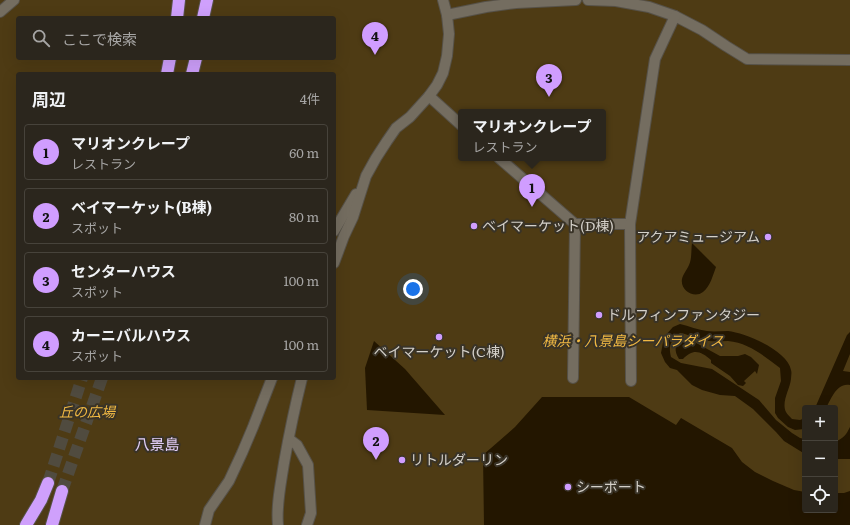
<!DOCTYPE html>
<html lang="ja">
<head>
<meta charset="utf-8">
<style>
	body { margin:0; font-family:Literata,"Noto Sans JP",serif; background:#37322a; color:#f1f3f6 }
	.controls { position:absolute; right:12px; bottom:12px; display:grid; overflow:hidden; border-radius:4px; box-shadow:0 4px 16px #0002 }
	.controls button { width:36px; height:36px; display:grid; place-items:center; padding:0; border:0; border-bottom:1px solid #47433b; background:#2b261d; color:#f1f3f6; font:20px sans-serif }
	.you { position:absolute; left:413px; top:289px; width:14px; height:14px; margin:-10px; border:3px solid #fff; border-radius:50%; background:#1a73e8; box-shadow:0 0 0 6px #1a73e833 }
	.badge { display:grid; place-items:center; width:26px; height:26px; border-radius:50%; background:#d09dff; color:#111; font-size:13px; font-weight:700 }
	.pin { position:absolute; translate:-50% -33px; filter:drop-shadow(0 1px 2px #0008) }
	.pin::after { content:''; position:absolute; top:21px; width:14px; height:12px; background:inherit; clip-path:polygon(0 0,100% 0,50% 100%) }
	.popup { position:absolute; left:458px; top:109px; width:148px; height:52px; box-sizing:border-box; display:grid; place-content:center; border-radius:4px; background:#2b261d; filter:drop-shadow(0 1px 3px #0005); font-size:13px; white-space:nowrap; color:#a6a5a4 }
	.popup b { font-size:15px; color:#f1f3f6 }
	.popup::after { content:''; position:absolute; left:50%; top:100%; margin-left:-8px; border:8px solid transparent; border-top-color:#2b261d }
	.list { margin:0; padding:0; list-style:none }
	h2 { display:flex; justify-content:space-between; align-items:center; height:52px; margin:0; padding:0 16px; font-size:17px }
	h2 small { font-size:13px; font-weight:400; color:#a6a5a4 }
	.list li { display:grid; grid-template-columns:26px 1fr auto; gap:12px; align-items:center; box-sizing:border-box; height:56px; margin:0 8px 8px; padding:0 8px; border:1px solid #47433b; border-radius:4px }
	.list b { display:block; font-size:15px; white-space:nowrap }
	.list p { margin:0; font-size:13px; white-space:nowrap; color:#a6a5a4 }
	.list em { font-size:13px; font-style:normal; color:#a6a5a4 }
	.icon { flex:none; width:22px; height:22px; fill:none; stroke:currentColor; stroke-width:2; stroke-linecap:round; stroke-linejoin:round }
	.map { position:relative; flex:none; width:850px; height:525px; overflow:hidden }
	.search { position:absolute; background:#2b261d; box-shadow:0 4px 16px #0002; left:16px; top:16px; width:320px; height:44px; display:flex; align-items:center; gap:10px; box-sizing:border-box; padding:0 14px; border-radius:4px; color:#a6a5a4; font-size:15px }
	.panel { position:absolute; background:#2b261d; box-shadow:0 4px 16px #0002; left:16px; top:72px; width:320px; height:308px; border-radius:4px }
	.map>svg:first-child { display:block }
</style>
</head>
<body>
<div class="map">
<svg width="850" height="525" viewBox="0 0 850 525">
	<rect width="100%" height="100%" fill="#393327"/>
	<path fill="#4e3b14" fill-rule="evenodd" d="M 0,0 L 850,0 L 850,525 L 0,525 ZM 18,18 L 334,18 L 334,58 L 18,58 ZM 18,74 L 334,74 L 334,378 L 18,378 ZM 461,112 L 603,112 L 603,158 L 461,158 ZM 805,408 L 835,408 L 835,510 L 805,510 Z"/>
	<g fill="#231600">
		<path d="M 692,243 L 716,267 C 713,275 710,287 703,292 C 694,299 680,290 682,279 C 683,274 687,270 689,265 C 692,259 691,250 692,243 Z"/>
		<path d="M 680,324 C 689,326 698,330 707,331 C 714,332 721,331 728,331 C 746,333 788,351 791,370 C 792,373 791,376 791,379 C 790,389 781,402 786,412 C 787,414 790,417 792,419 L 800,420 L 805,418 L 804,429 L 795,430 L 788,427 L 778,418 L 775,413 L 775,398 L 781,381 L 780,368 C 764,356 749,343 728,341 C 720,341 711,342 703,340 C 695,339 689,334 680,333 C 671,341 668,345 671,357 L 681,363 L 712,369 L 759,400 L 776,420 L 792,433 L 800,438 L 805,439 L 805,454 L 784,441 L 776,432 L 753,409 L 735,396 L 720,395 L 702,390 L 692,385 L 677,370 L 670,368 L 665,362 L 661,353 L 664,337 L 673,327 Z"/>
		<path d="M 850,332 L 850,354 L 843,371 L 850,372 L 850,385 C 837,382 831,399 826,408 L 815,408 L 847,335 Z"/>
		<path d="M 683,339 L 689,339 L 720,356 L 738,356 L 745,354 L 751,357 L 759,365 L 757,374 L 755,371 L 744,381 L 746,383 L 743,386 L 738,385 L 730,376 L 711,363 L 711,360 C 701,351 693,348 683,359 L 679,359 C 674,351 674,344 683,339 Z"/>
		<path d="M 374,341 L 405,369 L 445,415 L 367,410 L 365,368 Z"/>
		<path d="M 542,397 L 629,397 L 676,425 L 681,418 L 732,448 L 742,462 L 755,472 L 773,481 L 794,490 L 805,492 L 805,510 L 835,510 L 835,493 L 844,493 L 850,491 L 850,525 L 484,525 L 483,455 L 515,427 Z"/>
		<path d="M 850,427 L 850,459 L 835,459 L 835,442 C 844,438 846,435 850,427 Z"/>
	</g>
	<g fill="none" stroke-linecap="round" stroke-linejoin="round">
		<g stroke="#504b3f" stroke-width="12" stroke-dasharray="12 6" stroke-linecap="butt">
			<path d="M 48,483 L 82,378"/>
			<path d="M 62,491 L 102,378"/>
		</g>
		<defs>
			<g id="minor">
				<path d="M 588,0 L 616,1 L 649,7 L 675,16 L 702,30 L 726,46 L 747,59 L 850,60"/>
				<path d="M 0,12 L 14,0"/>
				<path d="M 447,15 L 486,7 L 516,3 L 576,0"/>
				<path d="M 429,96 L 461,125"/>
				<path d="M 499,158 L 575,224 L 630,224 L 655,59 L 675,16"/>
				<path d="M 630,224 L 631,381"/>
				<path d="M 334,231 L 356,194"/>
				<path d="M 334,263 L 344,236 L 353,217 L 366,176 L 376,158 L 387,141 L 396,128 L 410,117 L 429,96 L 437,85 L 443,73 L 447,56 L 449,34 L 447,15 L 443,0"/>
				<path d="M 573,378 L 575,224"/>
				<path d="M 289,439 L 297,445 L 308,465 L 311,513 L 307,525"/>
				<path d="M 205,525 L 209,510 L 229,481 L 242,453 L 253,427 L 272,378"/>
				<path d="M 278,525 C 276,505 281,483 284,463 C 289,435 295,406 302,378"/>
			</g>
			<g id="highway">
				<path d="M 177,18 L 179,0"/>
				<path d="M 203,18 L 207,0"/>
				<path d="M 167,74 L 170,58"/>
				<path d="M 192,74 L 196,58"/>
				<path d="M 26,525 L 41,500 L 48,483"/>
				<path d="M 52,525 L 62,491"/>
			</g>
		</defs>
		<use href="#minor" stroke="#565148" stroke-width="12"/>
		<use href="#highway" stroke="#565148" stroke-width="14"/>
		<use href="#minor" stroke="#746d60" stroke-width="10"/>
		<use href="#highway" stroke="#cfa0fc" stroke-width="12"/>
	</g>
	<g fill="#d09dff" stroke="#393327" stroke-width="1.5">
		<circle cx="474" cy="226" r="4"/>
		<circle cx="768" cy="237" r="4"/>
		<circle cx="599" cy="315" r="4"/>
		<circle cx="439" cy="337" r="4"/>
		<circle cx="402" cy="460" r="4"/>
		<circle cx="568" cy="487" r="4"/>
	</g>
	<g text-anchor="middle" stroke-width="4" stroke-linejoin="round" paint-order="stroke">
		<g font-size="14" fill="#d4d0c9" stroke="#393327" text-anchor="start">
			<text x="482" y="231">ベイマーケット(D棟)</text>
			<text x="760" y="242" text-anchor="end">アクアミュージアム</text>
			<text x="607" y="320">ドルフィンファンタジー</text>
			<text x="439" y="357" text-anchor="middle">ベイマーケット(C棟)</text>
			<text x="410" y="465">リトルダーリン</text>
			<text x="576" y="492">シーボート</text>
		</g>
		<g font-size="14" font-style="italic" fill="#f1b943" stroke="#393327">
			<text x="633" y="346">横浜・八景島シーパラダイス</text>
			<text x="87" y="417">丘の広場</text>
		</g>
		<g font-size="15" fill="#e1cdf7" stroke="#393327">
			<text x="157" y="450">八景島</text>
		</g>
	</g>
</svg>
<div class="controls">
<button>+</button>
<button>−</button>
<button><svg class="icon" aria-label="locate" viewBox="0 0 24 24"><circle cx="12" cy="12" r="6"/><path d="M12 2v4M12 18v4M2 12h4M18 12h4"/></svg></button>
</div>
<div class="you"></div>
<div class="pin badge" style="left:532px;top:207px">1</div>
<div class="popup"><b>マリオンクレープ</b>レストラン</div>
<div class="pin badge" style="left:376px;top:460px">2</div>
<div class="pin badge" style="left:549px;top:97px">3</div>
<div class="pin badge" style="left:375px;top:55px">4</div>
<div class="search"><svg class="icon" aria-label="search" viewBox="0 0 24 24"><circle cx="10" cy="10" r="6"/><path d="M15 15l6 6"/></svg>ここで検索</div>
<section class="panel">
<h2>周辺<small>4件</small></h2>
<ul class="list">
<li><span class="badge">1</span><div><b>マリオンクレープ</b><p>レストラン</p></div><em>60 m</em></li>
<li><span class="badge">2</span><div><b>ベイマーケット(B棟)</b><p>スポット</p></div><em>80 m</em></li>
<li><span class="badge">3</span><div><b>センターハウス</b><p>スポット</p></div><em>100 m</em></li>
<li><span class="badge">4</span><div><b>カーニバルハウス</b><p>スポット</p></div><em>100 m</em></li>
</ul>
</section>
</div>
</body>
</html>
